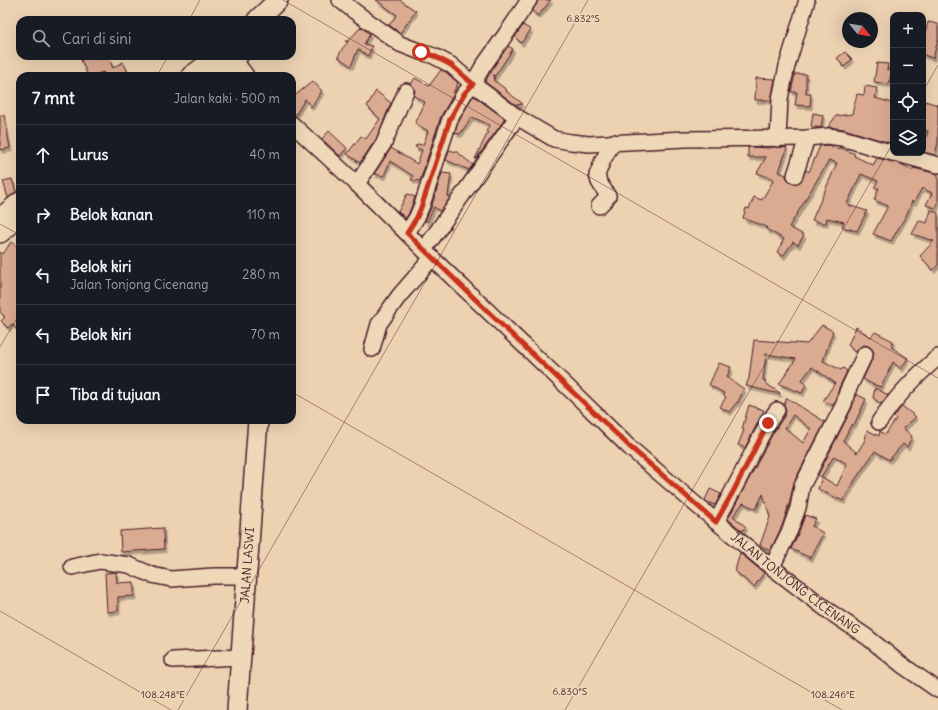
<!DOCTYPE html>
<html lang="id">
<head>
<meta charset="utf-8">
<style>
	body { margin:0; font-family:Delius,sans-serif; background:#20242c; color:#f1f3f6 }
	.controls { position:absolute; right:12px; top:12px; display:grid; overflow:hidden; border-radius:8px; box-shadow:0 4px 16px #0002 }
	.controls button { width:36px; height:36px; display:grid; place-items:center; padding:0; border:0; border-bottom:1px solid #363941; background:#171b24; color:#f1f3f6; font:20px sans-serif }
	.compass { position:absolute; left:842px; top:12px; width:36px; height:36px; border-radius:50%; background:#171b24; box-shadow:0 4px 16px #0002; rotate:120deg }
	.stop { position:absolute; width:12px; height:12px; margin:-9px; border:3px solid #c8321e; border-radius:50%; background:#fff }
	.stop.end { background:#c8321e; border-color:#fff; box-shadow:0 1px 4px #0008 }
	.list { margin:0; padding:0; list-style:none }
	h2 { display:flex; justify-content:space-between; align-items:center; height:52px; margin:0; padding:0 16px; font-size:17px }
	h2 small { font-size:13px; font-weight:400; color:#9ea1a6 }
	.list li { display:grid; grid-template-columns:26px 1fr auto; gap:12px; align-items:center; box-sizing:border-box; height:60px; padding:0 16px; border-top:1px solid #363941 }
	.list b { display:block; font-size:15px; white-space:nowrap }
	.list p { margin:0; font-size:13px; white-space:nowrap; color:#9ea1a6 }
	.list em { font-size:13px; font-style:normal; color:#9ea1a6 }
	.icon { flex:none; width:22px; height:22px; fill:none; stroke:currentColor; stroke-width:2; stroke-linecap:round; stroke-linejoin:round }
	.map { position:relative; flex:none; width:938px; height:710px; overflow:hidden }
	.search { position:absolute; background:#171b24; box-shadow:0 4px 16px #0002; left:16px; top:16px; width:280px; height:44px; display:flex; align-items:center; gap:10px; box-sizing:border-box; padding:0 14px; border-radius:12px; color:#9ea1a6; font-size:15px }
	.panel { position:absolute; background:#171b24; box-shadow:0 4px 16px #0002; left:16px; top:72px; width:280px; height:352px; border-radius:12px }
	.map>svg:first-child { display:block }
</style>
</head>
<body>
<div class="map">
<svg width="938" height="710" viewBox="0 0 938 710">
	<defs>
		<filter id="shadow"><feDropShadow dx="2" dy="3.5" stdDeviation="0" flood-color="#0004"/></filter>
	</defs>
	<rect width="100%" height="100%" fill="#edd2b2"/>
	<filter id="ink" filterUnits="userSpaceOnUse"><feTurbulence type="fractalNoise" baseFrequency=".025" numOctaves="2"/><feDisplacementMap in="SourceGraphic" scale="8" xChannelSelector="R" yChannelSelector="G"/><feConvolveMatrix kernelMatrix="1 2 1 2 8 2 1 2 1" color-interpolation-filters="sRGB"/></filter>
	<g filter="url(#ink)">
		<g fill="#dbab91" stroke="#4a1f2b" fill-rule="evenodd" filter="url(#shadow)">
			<path d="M 376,0 L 400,0 L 416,11 L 400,33 L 389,25 L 397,15 Z"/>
			<path d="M 538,0 L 551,0 L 538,16 L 532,11 L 536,5 Z"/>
			<path d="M 928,22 L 938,24 L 938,40 L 933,58 L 923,55 L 923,42 Z"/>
			<path d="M 523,25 L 531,30 L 521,43 L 515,37 Z"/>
			<path d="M 361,27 L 370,34 L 364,44 L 372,46 L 368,56 L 358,49 L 351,66 L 338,57 L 342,49 L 348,42 L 345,41 L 348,41 Z"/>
			<path d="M 508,46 L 513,49 L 495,76 L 493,75 L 495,78 L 493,80 L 507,90 L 506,91 L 523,104 L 516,105 L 485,82 L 490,73 L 490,72 L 491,73 L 494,66 Z"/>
			<path d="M 845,52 L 852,59 L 844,67 L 837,58 Z"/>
			<path d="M 90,56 L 92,56 L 93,59 L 103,56 L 108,56 L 113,68 L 123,62 L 130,76 L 98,76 L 104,73 L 103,72 L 92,76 L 88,76 L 81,60 Z"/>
			<path d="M 877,63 L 888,64 L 887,70 L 892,70 L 889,84 L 874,82 Z"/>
			<path d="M 441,70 L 446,72 L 458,83 L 453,93 L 454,94 L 441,116 L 420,181 L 411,180 L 413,176 L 390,161 L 384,176 L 374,174 L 391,148 L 417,164 L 422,150 L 415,147 L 417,144 L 423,145 L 428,131 L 415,123 L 418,118 L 425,102 L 414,96 L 415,90 L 413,86 L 411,84 L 415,78 L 429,86 Z"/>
			<path d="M 795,74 L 806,74 L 806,94 L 811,94 L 810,106 L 795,105 L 797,92 L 791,92 Z"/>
			<path d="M 756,78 L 775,79 L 771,100 L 755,100 Z"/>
			<path d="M 313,81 L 322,91 L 311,107 L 305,99 L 295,116 L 292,115 L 292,98 Z"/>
			<path d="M 865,86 L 877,88 L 875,98 L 893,103 L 893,144 L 844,129 L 828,127 L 836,116 L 852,114 L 857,94 L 864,95 Z"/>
			<path d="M 376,91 L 391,103 L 376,139 L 360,163 L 347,154 L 361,136 L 366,139 L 380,119 L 367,106 Z"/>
			<path d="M 474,96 L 505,119 L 476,159 L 475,159 L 488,132 L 486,131 L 490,125 L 472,117 L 460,134 L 455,133 L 458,123 L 471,99 Z"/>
			<path d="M 925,101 L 938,105 L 938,142 L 935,155 L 923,152 L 928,131 L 923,130 L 923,112 Z"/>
			<path d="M 813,113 L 823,115 L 821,128 L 811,126 Z"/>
			<path d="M 0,115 L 4,115 L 10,148 L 0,150 Z"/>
			<path d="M 329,131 L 347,148 L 340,156 L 322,139 Z"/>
			<path d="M 828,145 L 839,149 L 839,147 L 855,154 L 854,156 L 873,165 L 877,158 L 901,164 L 912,170 L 913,168 L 938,174 L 938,203 L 936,208 L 926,205 L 932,193 L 922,188 L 914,202 L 912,201 L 907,214 L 891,241 L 873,234 L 888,206 L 874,200 L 879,188 L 874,188 L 878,181 L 861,174 L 847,204 L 848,204 L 848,205 L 867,211 L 857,231 L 842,227 L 844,222 L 827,218 L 826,223 L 822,223 L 812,220 L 837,163 L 829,160 L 789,227 L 804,235 L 798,245 L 793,242 L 783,256 L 777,252 L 784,239 L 766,229 L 767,227 L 743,218 L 746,208 L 749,209 L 754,197 L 762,200 L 774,179 L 757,173 L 766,157 L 748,157 L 748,147 L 771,148 L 772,147 L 781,147 L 787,148 L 779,172 L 786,175 L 786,177 L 789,181 L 793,184 L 796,184 L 801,181 L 806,170 L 809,172 L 820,146 Z"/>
			<path d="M 449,150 L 457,152 L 473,165 L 469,170 L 446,160 Z"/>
			<path d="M 442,173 L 451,174 L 448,196 L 450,198 L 440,211 L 434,207 L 427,222 L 425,221 L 431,208 Z"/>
			<path d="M 12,179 L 16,192 L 8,198 L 3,181 Z"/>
			<path d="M 407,194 L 415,197 L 409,213 L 406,218 L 398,212 Z"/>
			<path d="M 931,210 L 938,213 L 938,265 L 933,270 L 920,256 L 934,241 L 912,234 L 919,221 L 927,223 Z"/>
			<path d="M 11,242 L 20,248 L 20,333 L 12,324 L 8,328 L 1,321 L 5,317 L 0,312 L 0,252 L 3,254 Z"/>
			<path d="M 822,325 L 833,331 L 823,361 L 841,370 L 843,368 L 847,371 L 839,388 L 836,401 L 833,405 L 823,401 L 835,383 L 812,367 L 801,381 L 806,384 L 802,393 L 779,384 L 796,359 L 766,354 L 763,380 L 766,381 L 765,383 L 780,393 L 780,394 L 746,386 L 749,378 L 754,340 L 807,344 Z"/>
			<path d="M 856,327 L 871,337 L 875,332 L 893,341 L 891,347 L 908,358 L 901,369 L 893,362 L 881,387 L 872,384 L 863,379 L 873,357 L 874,353 L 872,349 L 868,346 L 864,345 L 860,347 L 856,353 L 848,345 Z"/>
			<path d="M 719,363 L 731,367 L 727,377 L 744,389 L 738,402 L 737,402 L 729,412 L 720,407 L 726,397 L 723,395 L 724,393 L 709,385 Z"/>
			<path d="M 875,388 L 888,395 L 881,404 L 873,398 Z"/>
			<path d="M 856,394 L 866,399 L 854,425 L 851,425 L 843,441 L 857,453 L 865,440 L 867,430 L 879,436 L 880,431 L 885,435 L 896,419 L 894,417 L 902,406 L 916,417 L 903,428 L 912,436 L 907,447 L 903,444 L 889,460 L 875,451 L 855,480 L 843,501 L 818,489 L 822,477 L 837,486 L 847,464 L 834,456 L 821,477 L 818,475 L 852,408 Z"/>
			<path d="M 787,398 L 825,422 L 794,482 L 789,505 L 787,508 L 788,508 L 782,526 L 770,551 L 760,545 L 770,517 L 763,494 L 756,509 L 743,503 L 733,516 L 746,527 L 742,531 L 728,519 L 773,433 L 785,415 L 786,410 L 784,404 ZM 793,415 L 811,429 L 803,443 L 785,428 Z"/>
			<path d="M 749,405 L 764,410 L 745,448 L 738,445 L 744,430 L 742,429 Z"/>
			<path d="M 710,489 L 721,494 L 715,505 L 707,502 L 705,500 Z"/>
			<path d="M 805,515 L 816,519 L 812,526 L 823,533 L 811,558 L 791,549 L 798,534 Z"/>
			<path d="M 163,528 L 164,549 L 121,552 L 120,531 Z"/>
			<path d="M 740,553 L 764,573 L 754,587 L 735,571 Z"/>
			<path d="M 116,572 L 117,583 L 134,582 L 134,596 L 118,597 L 118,611 L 107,612 L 105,573 Z"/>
		</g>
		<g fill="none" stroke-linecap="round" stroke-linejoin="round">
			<defs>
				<g id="minor">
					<path d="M 340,0 L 354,11 L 400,44 L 421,52 L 434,56 L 451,65 L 473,84 L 517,117 L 554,139 L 571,142 L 589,144 L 685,139 L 807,138 L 828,136 L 842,138 L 893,153"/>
					<path id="s1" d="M 292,124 L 357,184 L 432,258 L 554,374 L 578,397 L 629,447 L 694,503 L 765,562 L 830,612 L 867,637 L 902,665 L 938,690"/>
					<path d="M 778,139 L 780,99 L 787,66 L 807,0"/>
					<path d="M 894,153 L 938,165"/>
					<path d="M 795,175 L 807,138"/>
					<path d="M 357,184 L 384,143 L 406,91"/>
					<path d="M 599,206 L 606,199 L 608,196 L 599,182 L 597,175 L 603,160 L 613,142"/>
					<path d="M 407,233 L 417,217 L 422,205 L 450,119 L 464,94 L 473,84 L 482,68 L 513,24 L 529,0"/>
					<path d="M 424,250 L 517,117"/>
					<path d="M 372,349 L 379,324 L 399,296 L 432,258"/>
					<path d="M 879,422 C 895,398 916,376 938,357"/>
					<path d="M 716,522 C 727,502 738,482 748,461 C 758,443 765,426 777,410"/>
					<path d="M 72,567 L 100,561 L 129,565 L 152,575 L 171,579 L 214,576 L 247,576"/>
					<path d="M 772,567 L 790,530 L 798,508 L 802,486 L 844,404 L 847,392 L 865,354"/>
					<path d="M 173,660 L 241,657"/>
				</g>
				<g id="major">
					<path d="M 257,20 L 278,0"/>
					<path d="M 229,56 L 244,76"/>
					<path d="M 191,76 L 218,56"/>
					<path d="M 214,76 L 223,69 L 238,56"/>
					<path d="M 0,218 L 20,202"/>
					<path d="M 0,233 L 20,217"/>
					<path id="s2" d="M 237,710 L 258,420"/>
				</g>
			</defs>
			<use href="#minor" stroke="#4a1f2b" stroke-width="18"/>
			<use href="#major" stroke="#4a1f2b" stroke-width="22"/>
			<use href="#minor" stroke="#eed8b7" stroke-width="15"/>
			<use href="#major" stroke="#eed8b7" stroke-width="19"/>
		</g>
	</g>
	<g fill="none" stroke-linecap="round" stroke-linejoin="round" filter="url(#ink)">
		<path stroke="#c8321e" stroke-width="5" d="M 421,52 L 434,56 L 451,65 L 473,84 L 464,94 L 450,119 L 422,205 L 417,217 L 407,233 L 508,331 L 578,397 L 629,446 L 716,522 L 734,490 L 768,423"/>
	</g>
	<path fill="none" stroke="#4a1f2b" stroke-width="1" stroke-opacity="0.45" d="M 283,0 L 938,378M 189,20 L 200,0M 157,76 L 168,56M 923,91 L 938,65M 0,224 L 20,235M 0,347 L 20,313M 292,392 L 842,710M 0,611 L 171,710M 178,710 L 588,0M 565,710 L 893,143"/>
	<g text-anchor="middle" stroke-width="4" stroke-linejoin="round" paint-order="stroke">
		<g font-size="12" fill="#4a1f2b" stroke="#eed8b7">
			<text dy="4" stroke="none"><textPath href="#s2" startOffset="145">JALAN LASWI</textPath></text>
			<text dy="4" stroke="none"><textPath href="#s1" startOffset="682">JALAN TONJONG CICENANG</textPath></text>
		</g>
	</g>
	<g font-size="10" text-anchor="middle" fill="#4a1f2b" stroke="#eed8b7" stroke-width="4" stroke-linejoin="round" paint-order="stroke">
		<text x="583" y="22">6.832°S</text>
		<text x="570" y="695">6.830°S</text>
		<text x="163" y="698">108.248°E</text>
		<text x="833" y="698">108.246°E</text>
	</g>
</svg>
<div class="controls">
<button>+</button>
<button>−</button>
<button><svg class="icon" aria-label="locate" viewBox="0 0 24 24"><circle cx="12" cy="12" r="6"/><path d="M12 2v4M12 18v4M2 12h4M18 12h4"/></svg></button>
<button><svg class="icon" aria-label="layers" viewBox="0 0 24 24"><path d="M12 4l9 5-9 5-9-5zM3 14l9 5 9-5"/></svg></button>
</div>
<svg class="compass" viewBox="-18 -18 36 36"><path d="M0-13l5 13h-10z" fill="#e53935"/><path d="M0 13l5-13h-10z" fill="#9ea1a6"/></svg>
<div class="stop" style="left:421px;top:52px"></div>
<div class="stop end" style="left:768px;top:423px"></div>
<div class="search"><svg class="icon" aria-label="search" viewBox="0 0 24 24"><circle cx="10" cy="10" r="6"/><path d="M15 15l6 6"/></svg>Cari di sini</div>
<section class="panel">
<h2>7 mnt<small>Jalan kaki · 500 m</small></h2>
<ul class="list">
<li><svg class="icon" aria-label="ahead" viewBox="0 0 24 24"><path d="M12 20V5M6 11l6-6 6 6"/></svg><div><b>Lurus</b></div><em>40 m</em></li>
<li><svg class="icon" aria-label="right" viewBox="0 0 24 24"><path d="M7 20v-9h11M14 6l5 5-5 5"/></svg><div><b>Belok kanan</b></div><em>110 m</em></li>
<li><svg class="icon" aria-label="left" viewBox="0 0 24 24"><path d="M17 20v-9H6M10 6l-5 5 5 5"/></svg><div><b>Belok kiri</b><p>Jalan Tonjong Cicenang</p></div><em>280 m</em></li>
<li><svg class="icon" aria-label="left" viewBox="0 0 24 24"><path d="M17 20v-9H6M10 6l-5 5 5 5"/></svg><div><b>Belok kiri</b></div><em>70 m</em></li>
<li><svg class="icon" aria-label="arrive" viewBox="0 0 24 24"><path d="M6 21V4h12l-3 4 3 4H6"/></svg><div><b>Tiba di tujuan</b></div></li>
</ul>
</section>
</div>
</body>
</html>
